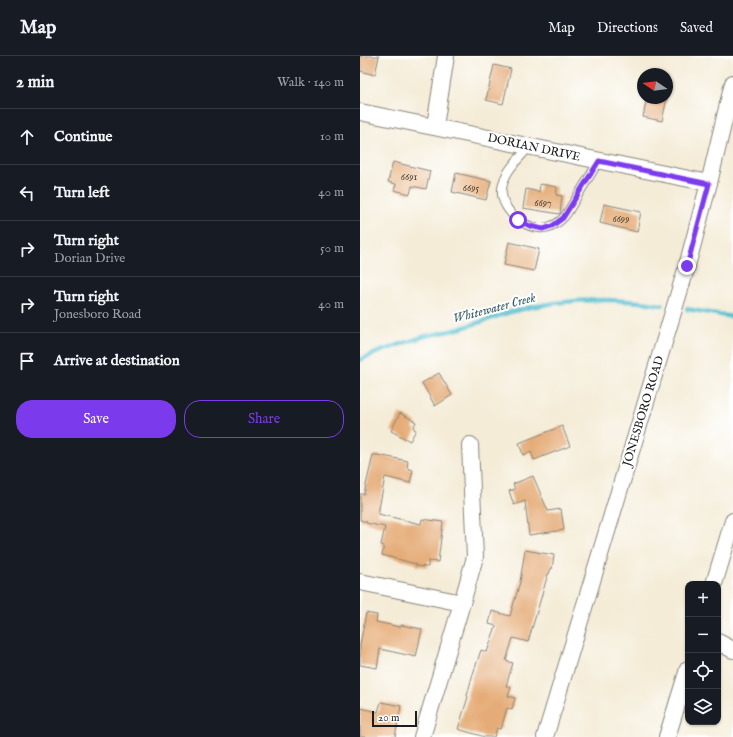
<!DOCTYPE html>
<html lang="en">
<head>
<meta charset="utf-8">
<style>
	body { margin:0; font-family:"IM FELL English",serif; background:#242831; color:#f1f3f6 }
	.controls { position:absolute; right:12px; bottom:12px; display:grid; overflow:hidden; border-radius:8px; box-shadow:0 1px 3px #0004 }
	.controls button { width:36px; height:36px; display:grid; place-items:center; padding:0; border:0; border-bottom:1px solid #363941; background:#171b24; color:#f1f3f6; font:20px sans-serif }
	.compass { position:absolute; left:277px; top:12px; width:36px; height:36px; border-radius:50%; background:#171b24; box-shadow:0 1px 3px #0004; rotate:283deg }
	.scale { position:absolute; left:12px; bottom:10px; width:45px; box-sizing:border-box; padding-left:4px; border:2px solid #1c1c1c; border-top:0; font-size:11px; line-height:14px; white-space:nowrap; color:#1c1c1c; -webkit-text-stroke:3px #fff; paint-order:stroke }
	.stop { position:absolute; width:12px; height:12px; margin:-9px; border:3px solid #7c3aed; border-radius:50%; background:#fff }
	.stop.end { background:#7c3aed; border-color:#fff; box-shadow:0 1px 4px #0008 }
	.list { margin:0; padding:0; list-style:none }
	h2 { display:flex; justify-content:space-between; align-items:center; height:52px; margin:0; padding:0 16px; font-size:17px }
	h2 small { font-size:13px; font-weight:400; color:#9ea1a6 }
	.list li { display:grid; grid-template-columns:26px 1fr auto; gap:12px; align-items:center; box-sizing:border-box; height:56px; padding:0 16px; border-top:1px solid #363941 }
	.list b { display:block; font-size:15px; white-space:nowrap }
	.list p { margin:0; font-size:13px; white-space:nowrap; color:#9ea1a6 }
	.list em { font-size:13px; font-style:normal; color:#9ea1a6 }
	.actions { display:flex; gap:8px; padding:12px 16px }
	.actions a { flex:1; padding:9px 0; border:1px solid #7c3aed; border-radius:16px; text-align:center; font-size:14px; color:#7c3aed }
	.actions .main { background:#7c3aed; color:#fff }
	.icon { flex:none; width:22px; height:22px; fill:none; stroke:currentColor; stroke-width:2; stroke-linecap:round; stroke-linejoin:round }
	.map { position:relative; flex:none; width:373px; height:681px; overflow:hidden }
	header { display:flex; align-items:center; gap:24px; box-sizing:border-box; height:56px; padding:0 20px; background:#171b24; border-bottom:1px solid #363941 }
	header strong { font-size:19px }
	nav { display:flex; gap:22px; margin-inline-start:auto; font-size:14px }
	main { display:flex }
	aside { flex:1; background:#171b24 }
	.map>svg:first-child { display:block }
</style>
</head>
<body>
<header>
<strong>Map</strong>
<nav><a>Map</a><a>Directions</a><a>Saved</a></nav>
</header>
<main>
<aside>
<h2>2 min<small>Walk · 140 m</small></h2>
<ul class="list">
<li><svg class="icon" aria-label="ahead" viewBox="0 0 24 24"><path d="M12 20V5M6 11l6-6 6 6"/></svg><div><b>Continue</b></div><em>10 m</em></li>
<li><svg class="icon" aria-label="left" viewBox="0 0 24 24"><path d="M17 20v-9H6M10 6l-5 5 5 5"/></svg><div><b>Turn left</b></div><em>40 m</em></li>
<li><svg class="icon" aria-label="right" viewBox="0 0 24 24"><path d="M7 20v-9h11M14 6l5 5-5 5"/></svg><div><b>Turn right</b><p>Dorian Drive</p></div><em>50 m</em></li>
<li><svg class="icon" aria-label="right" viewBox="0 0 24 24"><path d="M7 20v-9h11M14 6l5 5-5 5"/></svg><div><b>Turn right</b><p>Jonesboro Road</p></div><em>40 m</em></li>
<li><svg class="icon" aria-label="arrive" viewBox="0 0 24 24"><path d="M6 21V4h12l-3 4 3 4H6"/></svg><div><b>Arrive at destination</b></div></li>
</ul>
<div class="actions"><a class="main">Save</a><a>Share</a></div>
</aside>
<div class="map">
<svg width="373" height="681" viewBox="0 0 373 681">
	<rect width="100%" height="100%" fill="#fff"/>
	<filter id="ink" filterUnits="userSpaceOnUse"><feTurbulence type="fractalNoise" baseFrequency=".025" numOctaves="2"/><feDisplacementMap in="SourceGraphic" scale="8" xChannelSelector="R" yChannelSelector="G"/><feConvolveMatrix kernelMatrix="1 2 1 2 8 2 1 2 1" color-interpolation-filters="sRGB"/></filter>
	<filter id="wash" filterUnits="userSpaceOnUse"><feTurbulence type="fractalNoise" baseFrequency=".012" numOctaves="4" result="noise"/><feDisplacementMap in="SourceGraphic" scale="16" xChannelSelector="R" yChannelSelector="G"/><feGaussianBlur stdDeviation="0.9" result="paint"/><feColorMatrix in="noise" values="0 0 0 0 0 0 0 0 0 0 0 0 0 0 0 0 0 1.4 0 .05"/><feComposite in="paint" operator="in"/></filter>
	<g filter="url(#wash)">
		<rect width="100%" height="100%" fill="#f4ecd7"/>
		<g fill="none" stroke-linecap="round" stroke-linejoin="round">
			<g stroke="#56c0d1" stroke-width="4.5">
				<path d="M 327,253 L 373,261"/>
				<path d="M 0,304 C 21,294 44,287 66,280 C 80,277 94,275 108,270 C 122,266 136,260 151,256 C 201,242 251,241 302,249"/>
			</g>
		</g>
		<g id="blocks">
			<g fill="#e5ac77">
				<path d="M 0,0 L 19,0 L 15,19 L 0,15 Z"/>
				<path d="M 134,9 L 151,13 L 143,48 L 126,44 Z"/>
				<path d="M 287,42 L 307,42 L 302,65 L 283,61 Z"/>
				<path d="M 33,106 L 70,115 L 66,133 L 52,130 L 50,138 L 34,134 L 36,128 L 28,126 Z"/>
				<path d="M 96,117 L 131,125 L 126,144 L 92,136 Z"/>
				<path d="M 180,128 L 197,131 L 196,139 L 202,140 L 200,158 L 163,152 L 166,133 L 179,136 Z"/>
				<path d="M 244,148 L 281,156 L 277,176 L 240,167 Z"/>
				<path d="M 149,186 L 179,193 L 174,215 L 144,209 Z"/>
				<path d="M 79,317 L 92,339 L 75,350 L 62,327 Z"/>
				<path d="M 40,357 L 56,366 L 53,372 L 56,374 L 50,385 L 31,375 Z"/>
				<path d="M 202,370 L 210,390 L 174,404 L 171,396 L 163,399 L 159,387 Z"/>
				<path d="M 13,399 L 18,399 L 48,405 L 47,412 L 53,414 L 50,427 L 25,421 L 18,458 L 61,468 L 62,463 L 83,466 L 78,506 L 68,505 L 68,511 L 56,510 L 56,508 L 22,499 L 24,490 L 21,489 L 25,471 L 6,467 L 7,466 L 0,464 L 0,438 L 4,438 Z"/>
				<path d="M 173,420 L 188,455 L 201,453 L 204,474 L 169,479 L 165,445 L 154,449 L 149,435 L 155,433 L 153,428 Z"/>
				<path d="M 165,494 L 194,499 L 192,513 L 191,512 L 189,518 L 188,518 L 168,586 L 153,582 L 146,605 L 153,607 L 146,630 L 151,632 L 148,640 L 155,642 L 152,653 L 147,652 L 141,673 L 137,672 L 134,681 L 125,681 L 98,673 L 108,641 L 107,640 L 112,621 L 121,594 L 127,596 L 136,570 L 129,568 L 132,555 L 150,560 L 160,526 Z"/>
				<path d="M 6,557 L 17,559 L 16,566 L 40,571 L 41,569 L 62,573 L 56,601 L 20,593 L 17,612 L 0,609 L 0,589 Z"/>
				<path d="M 21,646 L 41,650 L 35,681 L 0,681 L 0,652 L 18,656 Z"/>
			</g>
		</g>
	</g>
	<g filter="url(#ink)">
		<use href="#blocks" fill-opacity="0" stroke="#88847a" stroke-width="1"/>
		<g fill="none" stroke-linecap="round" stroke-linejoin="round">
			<defs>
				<path id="service" d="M 170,90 C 159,103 144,115 142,133 C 139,156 173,181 193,169 C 196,168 200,165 203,162 C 208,157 211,150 215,144 C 223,131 231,118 239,105"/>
				<g id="minor">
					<path d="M 0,56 L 349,127"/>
					<path d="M 75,70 L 86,0"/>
					<path d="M 0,526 L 102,547"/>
					<path d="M 354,528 L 373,465"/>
					<path d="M 358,586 L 373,594"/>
					<path d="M 62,681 L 102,547 L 115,501 L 110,389"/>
					<path d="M 185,681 L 327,210 L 349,127 L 373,27"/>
					<path d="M 307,681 L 328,613"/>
				</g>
			</defs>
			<use href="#service" stroke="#88847a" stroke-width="10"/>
			<use href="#minor" stroke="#88847a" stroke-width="18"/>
			<use href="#service" stroke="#fff" stroke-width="8"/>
			<use href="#minor" stroke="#fff" stroke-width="16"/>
		</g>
	</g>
	<g fill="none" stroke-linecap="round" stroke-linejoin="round" filter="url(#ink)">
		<path stroke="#7c3aed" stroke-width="5" d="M 158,164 L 170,170 L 183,173 L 192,170 L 203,162 L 239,105 L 349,128 L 327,210"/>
	</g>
	<g text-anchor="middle" stroke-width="4" stroke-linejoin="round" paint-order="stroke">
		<g font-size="10" fill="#4e4033">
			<text x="49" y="124">6691</text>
			<text x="111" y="135">6695</text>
			<text x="183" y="150">6697</text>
			<text x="261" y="166">6699</text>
		</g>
		<g font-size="12" fill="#1c1c1c" stroke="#fff">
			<text transform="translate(174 91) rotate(12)" y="4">DORIAN DRIVE</text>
			<text transform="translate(283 355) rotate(-73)" y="4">JONESBORO ROAD</text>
		</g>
		<g font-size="13" font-style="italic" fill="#335e64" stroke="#fff">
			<text transform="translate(134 251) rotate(-15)" y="5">Whitewater Creek</text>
		</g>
	</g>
</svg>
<div class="controls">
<button>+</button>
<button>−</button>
<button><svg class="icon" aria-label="locate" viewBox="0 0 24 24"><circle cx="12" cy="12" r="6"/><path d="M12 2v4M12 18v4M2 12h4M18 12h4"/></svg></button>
<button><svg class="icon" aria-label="layers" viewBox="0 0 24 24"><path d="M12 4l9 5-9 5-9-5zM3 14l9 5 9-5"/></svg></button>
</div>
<svg class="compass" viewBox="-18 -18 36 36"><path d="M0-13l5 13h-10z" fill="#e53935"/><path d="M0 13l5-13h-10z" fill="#9ea1a6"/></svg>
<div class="scale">20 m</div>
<div class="stop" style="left:158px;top:164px"></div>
<div class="stop end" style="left:327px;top:210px"></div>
</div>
</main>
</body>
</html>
